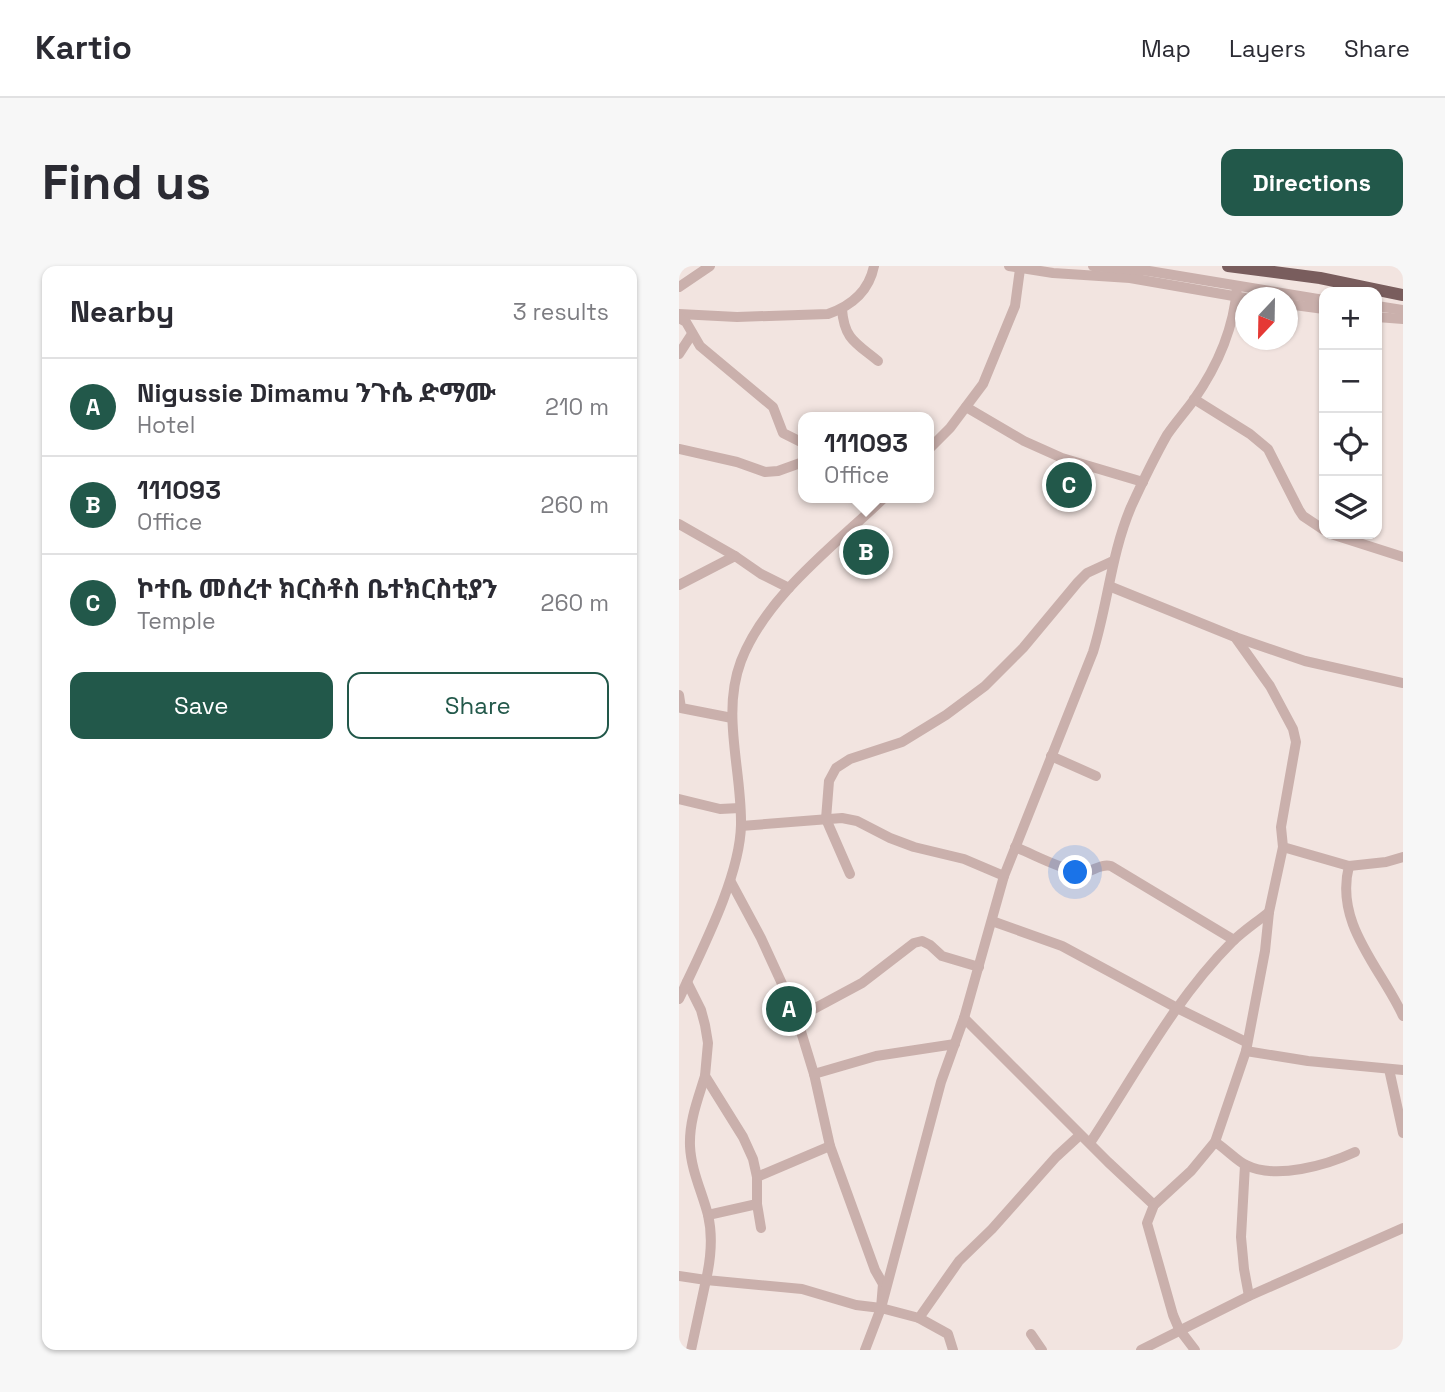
<!DOCTYPE html>
<html lang="en">
<head>
<meta charset="utf-8">
<style>
	body { margin:0; font-family:"Space Grotesk","Noto Sans Ethiopic",sans-serif; background:#f7f7f7; color:#2b2b33 }
	.controls { position:absolute; right:21px; top:21px; display:grid; overflow:hidden; border-radius:14px; box-shadow:0 2px 5px #0004 }
	.controls button { width:63px; height:63px; display:grid; place-items:center; padding:0; border:0; border-bottom:2px solid #e1e1e2; background:#fff; color:#2b2b33; font:35px sans-serif }
	.compass { position:absolute; left:556px; top:21px; width:63px; height:63px; border-radius:50%; background:#fff; box-shadow:0 2px 5px #0004; rotate:202deg }
	.you { position:absolute; left:397px; top:607px; width:24px; height:24px; margin:-18px; border:5px solid #fff; border-radius:50%; background:#1a73e8; box-shadow:0 0 0 10px #1a73e833 }
	.badge { display:grid; place-items:center; width:46px; height:46px; border-radius:50%; background:#22584a; color:#fff; font-size:23px; font-weight:700 }
	.pin { position:absolute; translate:-50% -50%; border:4px solid #fff; box-shadow:0 2px 7px #0006 }
	.popup { position:absolute; left:119px; top:146px; width:136px; height:91px; box-sizing:border-box; display:grid; place-content:center; border-radius:14px; background:#fff; filter:drop-shadow(0 2px 5px #0005); font-size:23px; white-space:nowrap; color:#7c7c81 }
	.popup b { font-size:26px; color:#2b2b33 }
	.popup::after { content:''; position:absolute; left:50%; top:100%; margin-left:-14px; border:14px solid transparent; border-top-color:#fff }
	.list { margin:0; padding:0; list-style:none }
	h2 { display:flex; justify-content:space-between; align-items:center; height:91px; margin:0; padding:0 28px; font-size:30px }
	h2 small { font-size:23px; font-weight:400; color:#7c7c81 }
	.list li { display:grid; grid-template-columns:46px 1fr auto; gap:21px; align-items:center; box-sizing:border-box; height:98px; padding:0 28px; border-top:2px solid #e1e1e2 }
	.list b { display:block; font-size:26px; white-space:nowrap }
	.list p { margin:0; font-size:23px; white-space:nowrap; color:#7c7c81 }
	.list em { font-size:23px; font-style:normal; color:#7c7c81 }
	.actions { display:flex; gap:14px; padding:21px 28px }
	.actions a { flex:1; padding:16px 0; border:2px solid #22584a; border-radius:14px; text-align:center; font-size:24px; color:#22584a }
	.actions .main { background:#22584a; color:#fff }
	.icon { flex:none; width:38px; height:38px; fill:none; stroke:currentColor; stroke-width:2; stroke-linecap:round; stroke-linejoin:round }
	.map { position:relative; flex:none; width:724px; height:1084px; overflow:hidden; border-radius:14px }
	header { display:flex; align-items:center; gap:42px; box-sizing:border-box; height:98px; padding:0 35px; background:#fff; border-bottom:2px solid #e1e1e2 }
	header strong { font-size:33px }
	nav { display:flex; gap:38px; margin-inline-start:auto; font-size:24px }
	.intro { display:flex; align-items:center; justify-content:space-between; box-sizing:border-box; height:168px; padding:0 42px }
	h1 { margin:0; font-size:49px }
	.button { padding:18px 32px; border-radius:14px; background:#22584a; color:#fff; font-size:24px; font-weight:700 }
	main { display:flex; gap:42px; padding:0 42px }
	aside { flex:1; background:#fff; border-radius:14px; box-shadow:0 2px 5px #0004 }
	.map>svg:first-child { display:block }
</style>
</head>
<body>
<header>
<strong>Kartio</strong>
<nav><a>Map</a><a>Layers</a><a>Share</a></nav>
</header>
<div class="intro"><h1>Find us</h1><a class="button">Directions</a></div>
<main>
<aside>
<h2>Nearby<small>3 results</small></h2>
<ul class="list">
<li><span class="badge">A</span><div><b>Nigussie Dimamu ንጉሴ ድማሙ</b><p>Hotel</p></div><em>210 m</em></li>
<li><span class="badge">B</span><div><b>111093</b><p>Office</p></div><em>260 m</em></li>
<li><span class="badge">C</span><div><b>ኮተቤ መሰረተ ክርስቶስ ቤተክርስቲያን</b><p>Temple</p></div><em>260 m</em></li>
</ul>
<div class="actions"><a class="main">Save</a><a>Share</a></div>
</aside>
<div class="map">
<svg width="724" height="1084" viewBox="0 0 724 1084">
	<rect width="100%" height="100%" fill="#f2e4e0"/>
	<g fill="none" stroke-linecap="round" stroke-linejoin="round">
		<g stroke="#cab0ac" stroke-width="10">
			<path d="M 330,0 L 374,7 L 451,12 L 566,32"/>
			<path d="M 414,0 L 470,5 L 645,34"/>
			<path d="M 0,21 L 31,0"/>
			<path d="M 608,38 L 645,43"/>
			<path d="M 698,40 L 724,44"/>
			<path d="M 163,43 C 165,73 177,77 199,95"/>
			<path d="M 0,48 L 58,51 L 149,48 C 172,40 190,25 195,0"/>
			<path d="M 698,51 L 724,53"/>
			<path d="M 0,52 L 7,56 L 21,80 L 94,141 L 104,167 L 124,177"/>
			<path d="M 0,88 L 13,68"/>
			<path d="M 515,133 L 571,168 L 589,183 L 620,244 L 624,250 L 645,264"/>
			<path d="M 287,141 L 345,175 L 383,192 L 464,216"/>
			<path d="M 0,183 L 58,196 L 86,206 L 99,205 L 124,196"/>
			<path d="M 250,183 L 271,162 L 304,118 L 336,40 L 341,3 L 345,0"/>
			<path d="M 0,258 L 56,290"/>
			<path d="M 652,268 L 724,291"/>
			<path d="M 0,319 L 56,290 L 82,308 L 110,322"/>
			<path d="M 430,320 L 556,371 L 591,420 L 614,463 L 617,476 L 602,561 L 604,581 L 670,600 C 655,658 702,702 724,750"/>
			<path d="M 556,371 L 626,395 L 724,417"/>
			<path d="M 0,429 L 2,442 L 53,452"/>
			<path d="M 372,490 L 417,510"/>
			<path d="M 0,533 L 41,543 L 61,542"/>
			<path d="M 62,560 L 163,552 L 178,555 L 211,572 L 235,581 L 285,593 L 325,610"/>
			<path d="M 336,581 C 356,589 379,602 400,606 C 412,608 420,597 432,600 L 555,674"/>
			<path d="M 670,600 L 707,596 L 724,591"/>
			<path d="M 171,608 L 147,553 L 150,515 L 157,502 L 171,493 L 223,476 L 267,449 L 306,420 L 344,382 L 399,316 L 408,307 L 434,295"/>
			<path d="M 52,616 L 82,672 L 116,746 L 135,808 L 151,880 L 196,1004 L 204,1018 L 202,1042 L 240,1052 L 280,995 L 313,963 L 377,891 L 401,869"/>
			<path d="M 313,655 L 383,680 L 498,742 L 567,776"/>
			<path d="M 8,716 L 22,744 L 26,759 L 29,777 L 26,810 L 64,871 L 74,893 L 78,911"/>
			<path d="M 0,733 C 22,685 61,611 62,559 C 63,504 42,448 62,395 C 87,330 156,279 205,232"/>
			<path d="M 118,752 L 183,717 L 235,677 L 243,675 L 251,679 L 263,690 L 300,701"/>
			<path d="M 285,752 L 429,896 L 475,939"/>
			<path d="M 567,785 L 629,795 L 724,804"/>
			<path d="M 710,803 L 724,867"/>
			<path d="M 135,808 L 197,790 L 276,778"/>
			<path d="M 26,810 C 19,833 10,855 11,880 C 12,904 23,926 29,949 C 34,970 32,992 27,1014 L 123,1023 L 177,1039 L 202,1042"/>
			<path d="M 536,876 C 546,882 559,896 567,899 C 597,914 648,899 676,886"/>
			<path d="M 411,877 C 456,809 495,734 553,676 C 564,665 578,656 590,646"/>
			<path d="M 566,899 L 562,971 L 565,1003 L 570,1030"/>
			<path d="M 78,938 L 78,911 L 151,880"/>
			<path d="M 29,949 L 78,938 L 82,962"/>
			<path d="M 0,1010 L 27,1014 L 12,1084"/>
			<path d="M 240,1052 L 269,1068 L 274,1084"/>
			<path d="M 352,1068 L 363,1084"/>
			<path d="M 186,1084 L 202,1042 L 262,816 L 285,752 L 325,610 L 414,386 C 429,338 432,288 452,241 C 463,217 475,192 488,169 C 496,157 506,146 514,135 C 538,101 555,62 558,21"/>
			<path d="M 462,1084 L 570,1030 L 724,962"/>
			<path d="M 516,1084 L 500,1063 L 494,1049 L 468,957 L 475,939 L 512,905 L 536,876 L 567,785 L 586,685 L 590,646 L 604,581"/>
		</g>
		<path stroke="#795d5d" stroke-width="12" d="M 549,0 L 641,12 L 724,29"/>
	</g>
</svg>
<div class="controls">
<button>+</button>
<button>−</button>
<button><svg class="icon" aria-label="locate" viewBox="0 0 24 24"><circle cx="12" cy="12" r="6"/><path d="M12 2v4M12 18v4M2 12h4M18 12h4"/></svg></button>
<button><svg class="icon" aria-label="layers" viewBox="0 0 24 24"><path d="M12 4l9 5-9 5-9-5zM3 14l9 5 9-5"/></svg></button>
</div>
<svg class="compass" viewBox="-18 -18 36 36"><path d="M0-13l5 13h-10z" fill="#e53935"/><path d="M0 13l5-13h-10z" fill="#7c7c81"/></svg>
<div class="you"></div>
<div class="pin badge" style="left:110px;top:743px">A</div>
<div class="pin badge" style="left:187px;top:286px">B</div>
<div class="popup"><b>111093</b>Office</div>
<div class="pin badge" style="left:390px;top:219px">C</div>
</div>
</main>
</body>
</html>
